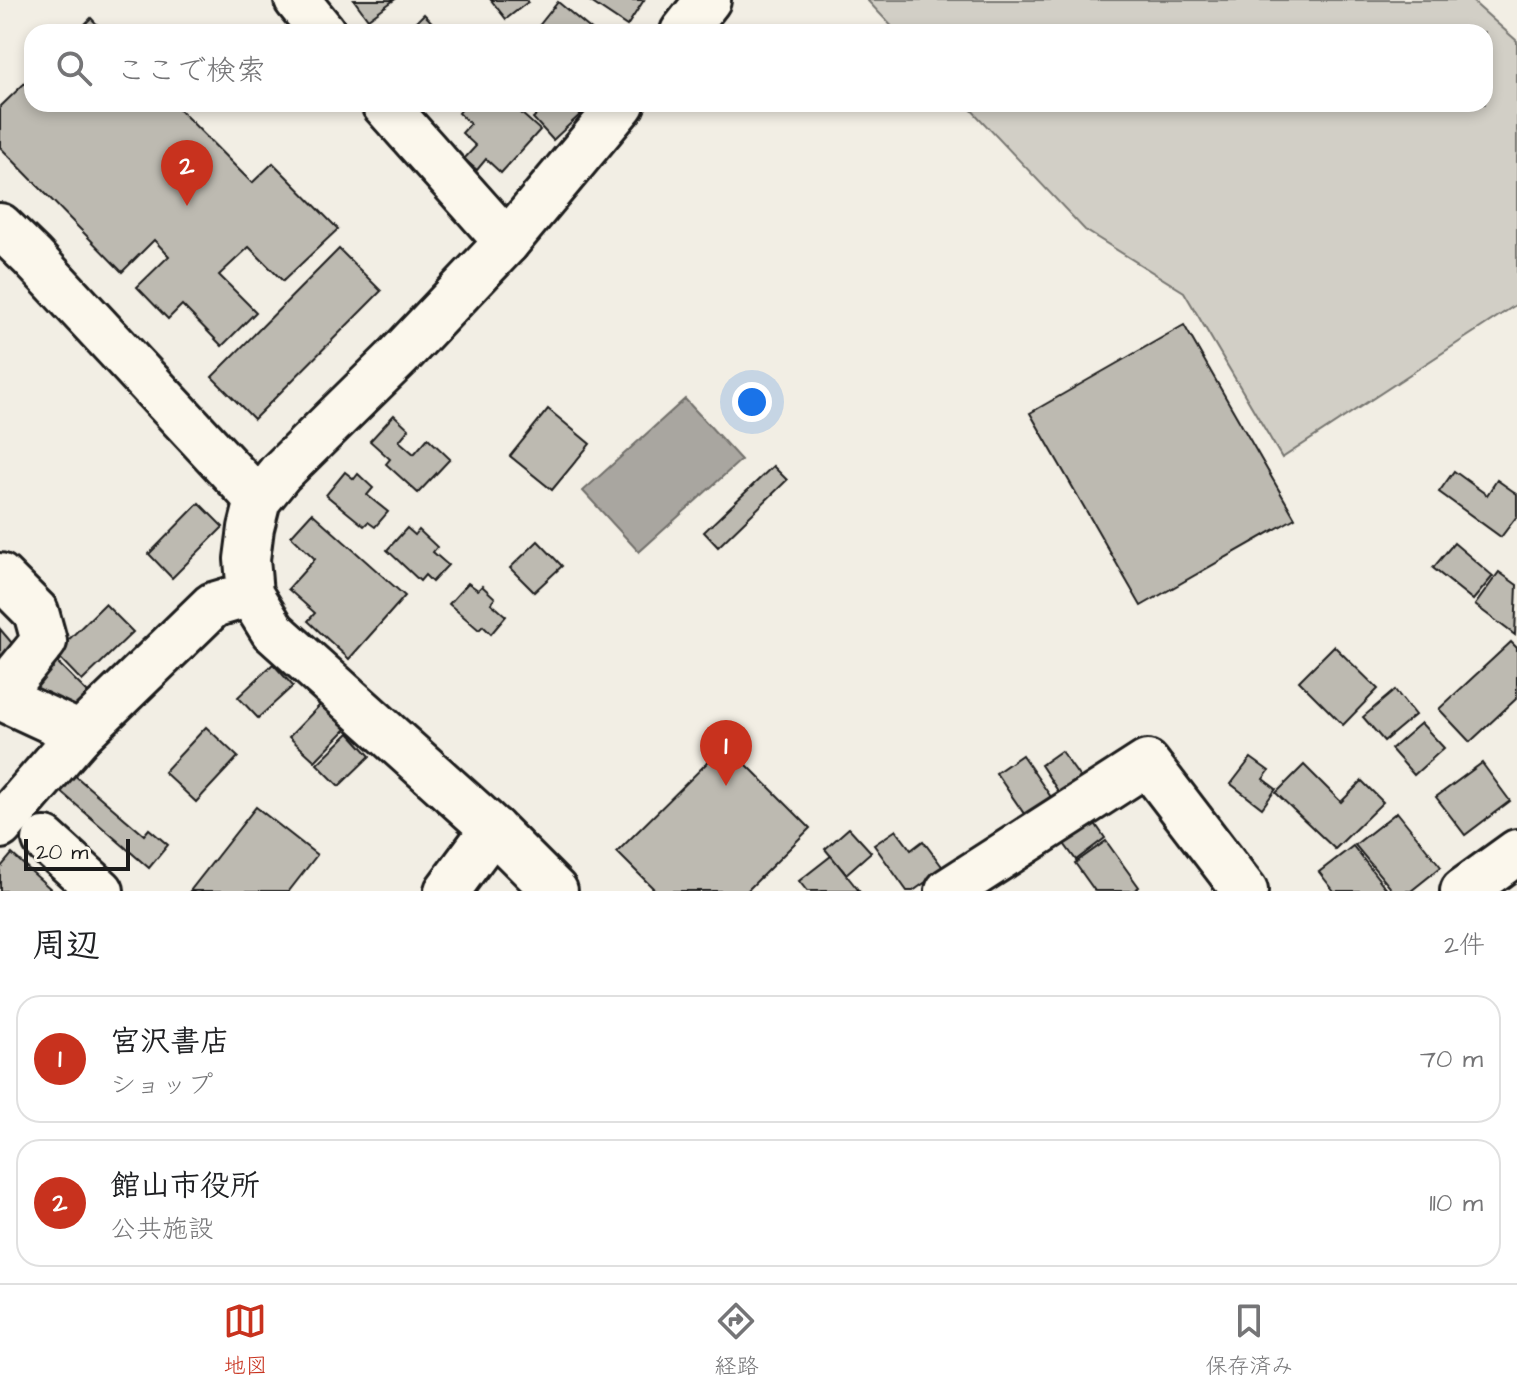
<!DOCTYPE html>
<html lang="ja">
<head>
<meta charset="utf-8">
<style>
	body { margin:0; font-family:"Architects Daughter","Klee One",sans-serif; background:#f2f2f2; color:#202124 }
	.scale { position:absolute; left:24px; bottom:20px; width:106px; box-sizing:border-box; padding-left:8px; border:4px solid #1c1c1c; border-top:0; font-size:22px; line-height:28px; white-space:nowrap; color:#1c1c1c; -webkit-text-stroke:6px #fbf7ec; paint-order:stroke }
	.you { position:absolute; left:752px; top:402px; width:28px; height:28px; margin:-20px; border:6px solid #fff; border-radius:50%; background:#1a73e8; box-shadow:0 0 0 12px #1a73e833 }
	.badge { display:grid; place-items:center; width:52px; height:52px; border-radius:50%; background:#c8321e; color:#fff; font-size:26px; font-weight:700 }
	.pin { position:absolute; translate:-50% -66px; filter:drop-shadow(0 2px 4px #0008) }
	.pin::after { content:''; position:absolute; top:42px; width:28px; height:24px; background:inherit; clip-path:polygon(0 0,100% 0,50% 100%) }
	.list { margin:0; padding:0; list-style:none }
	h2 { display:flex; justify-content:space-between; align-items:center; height:104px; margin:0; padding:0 32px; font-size:34px }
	h2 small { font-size:26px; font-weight:400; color:#757577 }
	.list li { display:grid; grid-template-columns:52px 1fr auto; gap:24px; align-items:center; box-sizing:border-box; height:128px; margin:0 16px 16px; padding:0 16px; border:2px solid #e0e0e0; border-radius:24px }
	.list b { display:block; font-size:30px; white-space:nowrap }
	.list p { margin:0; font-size:26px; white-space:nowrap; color:#757577 }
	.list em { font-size:26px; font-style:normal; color:#757577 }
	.icon { flex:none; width:44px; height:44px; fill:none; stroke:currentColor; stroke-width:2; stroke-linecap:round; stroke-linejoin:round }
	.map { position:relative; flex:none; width:1517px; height:891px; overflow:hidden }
	.search { position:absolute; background:#fff; box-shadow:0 4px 12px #0003; left:24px; right:24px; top:24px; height:88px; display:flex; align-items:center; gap:20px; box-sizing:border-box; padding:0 28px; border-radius:24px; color:#757577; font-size:30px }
	.sheet { height:392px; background:#fff }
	nav { display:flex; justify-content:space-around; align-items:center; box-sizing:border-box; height:112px; border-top:2px solid #e0e0e0; background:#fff; font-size:22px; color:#757577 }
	nav a { display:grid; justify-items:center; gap:4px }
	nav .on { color:#c8321e }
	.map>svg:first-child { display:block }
</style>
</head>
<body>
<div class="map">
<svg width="1517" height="891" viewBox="0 0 1517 891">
	<rect width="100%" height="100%" fill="#f2eee4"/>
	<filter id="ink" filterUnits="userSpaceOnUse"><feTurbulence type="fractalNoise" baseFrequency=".0125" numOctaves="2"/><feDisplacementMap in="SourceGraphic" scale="16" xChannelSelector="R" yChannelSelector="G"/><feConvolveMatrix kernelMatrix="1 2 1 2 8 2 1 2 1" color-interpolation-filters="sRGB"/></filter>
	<g filter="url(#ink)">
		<path fill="#d2cfc6" stroke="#777671" stroke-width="2" d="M 867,0 L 1471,0 L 1517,41 L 1517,304 L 1282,458 L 1184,292 L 1085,230 L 966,104 L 1485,104 L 1485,32 L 897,32 Z"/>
		<path fill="#a9a6a0" stroke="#716f6b" stroke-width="2" d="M 685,399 L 741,460 L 639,552 L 583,491 Z"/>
		<g fill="#bdbab1" stroke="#1c1c1c" stroke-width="2">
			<path d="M 354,0 L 394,0 L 368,19 Z"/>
			<path d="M 491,0 L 526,0 L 528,2 L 506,19 Z"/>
			<path d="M 588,0 L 644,0 L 627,26 Z"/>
			<path d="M 558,2 L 594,32 L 534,32 Z"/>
			<path d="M 424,14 L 441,32 L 406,32 Z"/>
			<path d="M 91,18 L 104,32 L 77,32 Z"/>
			<path d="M 32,76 L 32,104 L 174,104 L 252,183 L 273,163 L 338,229 L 283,281 L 249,247 L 219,275 L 256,312 L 222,346 L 182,305 L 168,319 L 137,287 L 169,256 L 154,240 L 122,272 L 0,147 L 0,107 Z"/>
			<path d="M 466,104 L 511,104 L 540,130 L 501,173 L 486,159 L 477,170 L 464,159 L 476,146 L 462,133 L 470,124 L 459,113 Z"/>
			<path d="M 548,104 L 576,104 L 583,112 L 553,140 L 533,118 Z"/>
			<path d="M 339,249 L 381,291 L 254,419 L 212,377 Z"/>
			<path d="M 1184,325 L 1295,518 L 1141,606 L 1030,413 Z"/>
			<path d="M 548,409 L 590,444 L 552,490 L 510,456 Z"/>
			<path d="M 394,415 L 409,429 L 399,441 L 414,454 L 428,438 L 450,459 L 418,493 L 386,464 L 390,459 L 370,441 Z"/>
			<path d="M 773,466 L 787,480 L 718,547 L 704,532 Z"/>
			<path d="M 1454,471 L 1487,495 L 1497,480 L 1517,494 L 1517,516 L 1501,537 L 1439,492 Z"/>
			<path d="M 345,472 L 354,479 L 358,474 L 373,488 L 367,495 L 388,512 L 375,527 L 368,522 L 364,526 L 326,495 Z"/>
			<path d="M 199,503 L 223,527 L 172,578 L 149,554 Z"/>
			<path d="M 312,513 L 405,596 L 349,659 L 308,621 L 315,613 L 288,589 L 315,559 L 291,536 Z"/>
			<path d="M 407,528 L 415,535 L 419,530 L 437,547 L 433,552 L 448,565 L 432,582 L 425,575 L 420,581 L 387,550 Z"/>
			<path d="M 538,541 L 562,566 L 534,592 L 510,568 Z"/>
			<path d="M 1454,543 L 1493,576 L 1473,600 L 1433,568 Z"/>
			<path d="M 1499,572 L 1517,585 L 1515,635 L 1475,605 Z"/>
			<path d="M 468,583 L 478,590 L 482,586 L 495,598 L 491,603 L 506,616 L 491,634 L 483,626 L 479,630 L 449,604 Z"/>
			<path d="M 105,604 L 133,632 L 82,681 L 55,653 Z"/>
			<path d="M 0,629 L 17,649 L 0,664 Z"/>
			<path d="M 1511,642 L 1517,648 L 1517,698 L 1470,742 L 1439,709 Z"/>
			<path d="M 1334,646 L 1378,689 L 1343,725 L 1299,681 Z"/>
			<path d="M 50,655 L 89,694 L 63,720 L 24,681 Z"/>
			<path d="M 273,664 L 293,686 L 258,718 L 238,697 Z"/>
			<path d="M 1395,690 L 1415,715 L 1384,741 L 1363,717 Z"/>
			<path d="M 321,704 L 346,729 L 315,761 L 289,737 Z"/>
			<path d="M 1421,723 L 1444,748 L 1414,775 L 1391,749 Z"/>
			<path d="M 206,727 L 238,757 L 196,802 L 164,772 Z"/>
			<path d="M 349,733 L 370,756 L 339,786 L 317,764 Z"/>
			<path d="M 726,744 L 810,828 L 747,891 L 656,891 L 617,852 Z"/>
			<path d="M 1061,751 L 1081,779 L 1060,794 L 1041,765 Z"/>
			<path d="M 1022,755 L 1053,800 L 1027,818 L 996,773 Z"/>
			<path d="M 1251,758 L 1269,771 L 1263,779 L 1276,789 L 1262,808 L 1231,784 Z"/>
			<path d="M 1482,763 L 1510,801 L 1465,835 L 1436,797 Z"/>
			<path d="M 1304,765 L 1341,802 L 1362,781 L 1383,802 L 1335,849 L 1276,793 Z"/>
			<path d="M 65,767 L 144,835 L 149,829 L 168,845 L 149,868 L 51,783 Z"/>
			<path d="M 256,807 L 317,855 L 289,891 L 190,891 Z"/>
			<path d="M 1397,812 L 1441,867 L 1411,891 L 1393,891 L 1355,845 Z"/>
			<path d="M 1092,819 L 1105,838 L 1076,860 L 1062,841 Z"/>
			<path d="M 849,828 L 871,852 L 846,874 L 825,849 Z"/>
			<path d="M 896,830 L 911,850 L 923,841 L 944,869 L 913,891 L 907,891 L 874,845 Z"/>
			<path d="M 1106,841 L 1139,887 L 1133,891 L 1095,891 L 1075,863 Z"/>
			<path d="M 1353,846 L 1388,891 L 1334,891 L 1319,872 Z"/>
			<path d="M 12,854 L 53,891 L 0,891 L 0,868 Z"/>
			<path d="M 831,856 L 859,891 L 807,891 L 799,881 Z"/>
		</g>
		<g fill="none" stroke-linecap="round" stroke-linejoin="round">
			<defs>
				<g id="minor">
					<path d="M 297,0 L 323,32"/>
					<path d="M 683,32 L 708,0"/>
					<path d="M 384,104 L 507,242"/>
					<path d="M 0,226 L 32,257 L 258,500"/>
					<path d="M 0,576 L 36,612 L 44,641 L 0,695"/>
					<path d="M 0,697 L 80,734 L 213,605 L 250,594"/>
					<path d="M 0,826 L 80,734"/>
					<path d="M 45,840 L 101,891"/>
					<path d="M 447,891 L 493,829"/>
					<path d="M 555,891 L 493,829 L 273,631 L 250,594 L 247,559 L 251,528 L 258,500 L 280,473 L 398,357 L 507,242 L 622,104"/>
					<path d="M 948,891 L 1147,763 L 1245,891"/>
					<path d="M 1463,891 L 1517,852"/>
				</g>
			</defs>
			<use href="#minor" stroke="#1c1c1c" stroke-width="50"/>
			<use href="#minor" stroke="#fbf7ec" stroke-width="44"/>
		</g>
	</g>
</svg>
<div class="scale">20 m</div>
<div class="you"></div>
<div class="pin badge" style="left:726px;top:786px">1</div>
<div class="pin badge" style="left:187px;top:206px">2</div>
<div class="search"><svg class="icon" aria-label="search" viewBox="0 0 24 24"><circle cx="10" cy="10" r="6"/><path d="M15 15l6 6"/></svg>ここで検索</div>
</div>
<section class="sheet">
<h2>周辺<small>2件</small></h2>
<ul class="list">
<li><span class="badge">1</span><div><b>宮沢書店</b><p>ショップ</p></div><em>70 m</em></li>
<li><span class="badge">2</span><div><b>館山市役所</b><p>公共施設</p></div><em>110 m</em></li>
</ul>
</section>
<nav>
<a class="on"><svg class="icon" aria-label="map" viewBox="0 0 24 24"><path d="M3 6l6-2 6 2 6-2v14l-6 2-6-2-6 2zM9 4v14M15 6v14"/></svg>地図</a>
<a><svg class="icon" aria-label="directions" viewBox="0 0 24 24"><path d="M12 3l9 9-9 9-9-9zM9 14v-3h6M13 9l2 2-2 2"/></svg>経路</a>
<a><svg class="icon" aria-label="saved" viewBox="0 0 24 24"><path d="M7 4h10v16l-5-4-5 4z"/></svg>保存済み</a>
</nav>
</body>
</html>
